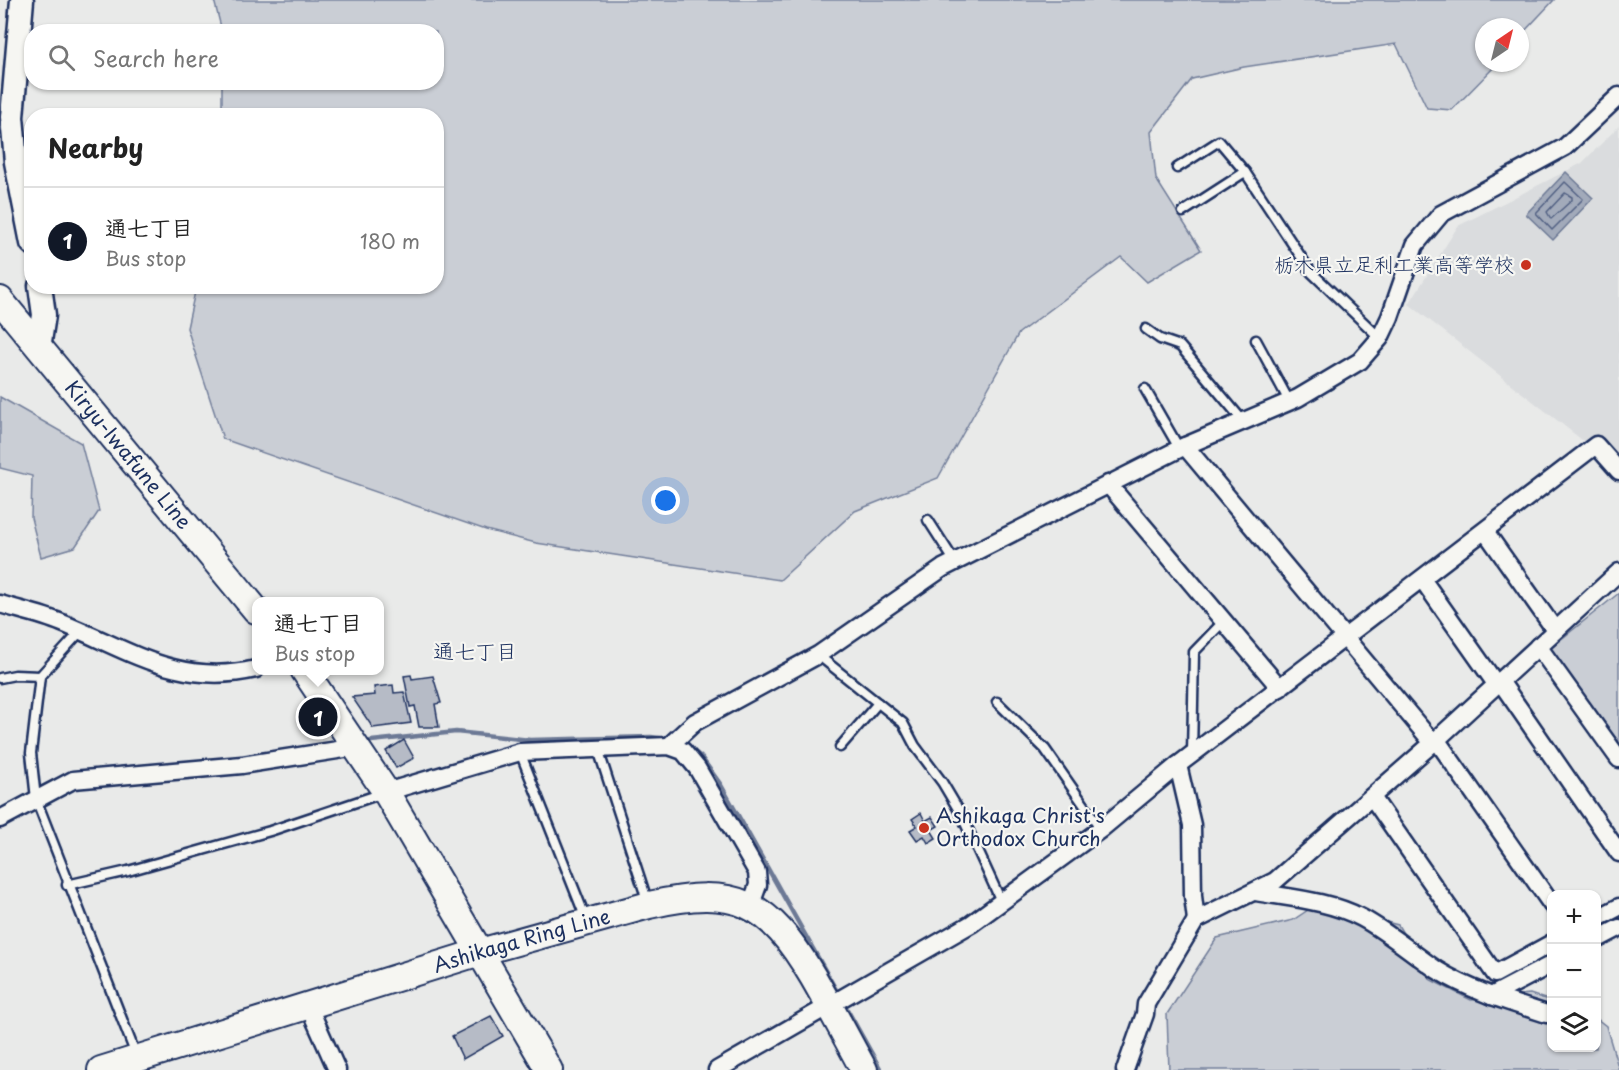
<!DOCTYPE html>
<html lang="en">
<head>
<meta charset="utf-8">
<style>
	body { margin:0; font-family:"Playpen Sans","Klee One",sans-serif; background:#f2f2f2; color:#222 }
	.controls { position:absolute; right:18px; bottom:18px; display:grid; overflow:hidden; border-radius:12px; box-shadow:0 2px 4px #0004 }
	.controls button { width:54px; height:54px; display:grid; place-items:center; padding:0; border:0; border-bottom:2px solid #e0e0e0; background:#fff; color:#222; font:30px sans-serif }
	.compass { position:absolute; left:1475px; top:18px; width:54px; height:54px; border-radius:50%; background:#fff; box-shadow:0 2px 4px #0004; rotate:35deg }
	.you { position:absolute; left:666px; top:501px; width:21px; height:21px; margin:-15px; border:4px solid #fff; border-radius:50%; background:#1a73e8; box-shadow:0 0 0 9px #1a73e833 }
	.badge { display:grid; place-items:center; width:39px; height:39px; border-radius:50%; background:#111827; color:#fff; font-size:20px; font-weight:700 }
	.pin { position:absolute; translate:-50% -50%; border:3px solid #fff; box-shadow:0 2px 6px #0006 }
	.popup { position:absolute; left:252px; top:597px; width:132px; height:78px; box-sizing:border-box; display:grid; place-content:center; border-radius:12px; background:#fff; filter:drop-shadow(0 2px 4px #0005); font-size:20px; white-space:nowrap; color:#767676 }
	.popup b { font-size:22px; color:#222 }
	.popup::after { content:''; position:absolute; left:50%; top:100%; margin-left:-12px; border:12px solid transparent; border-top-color:#fff }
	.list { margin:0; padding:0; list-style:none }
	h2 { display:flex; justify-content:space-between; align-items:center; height:78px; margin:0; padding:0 24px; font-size:26px }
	h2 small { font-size:20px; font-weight:400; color:#767676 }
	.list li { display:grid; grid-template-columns:39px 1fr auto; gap:18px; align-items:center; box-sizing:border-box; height:108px; padding:0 24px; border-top:2px solid #e0e0e0 }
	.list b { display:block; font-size:22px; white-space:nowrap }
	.list p { margin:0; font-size:20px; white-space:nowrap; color:#767676 }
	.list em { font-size:20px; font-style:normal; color:#767676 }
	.icon { flex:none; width:33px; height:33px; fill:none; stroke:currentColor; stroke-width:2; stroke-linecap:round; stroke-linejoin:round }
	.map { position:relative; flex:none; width:1619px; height:1070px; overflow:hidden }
	.search { position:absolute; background:#fff; box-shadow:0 2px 4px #0004; left:24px; top:24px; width:420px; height:66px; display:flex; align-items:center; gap:15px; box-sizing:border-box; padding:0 21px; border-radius:24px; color:#767676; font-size:22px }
	.panel { position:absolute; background:#fff; box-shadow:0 2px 4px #0004; left:24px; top:108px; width:420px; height:186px; border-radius:24px }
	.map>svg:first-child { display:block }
</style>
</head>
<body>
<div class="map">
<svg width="1619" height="1070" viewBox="0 0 1619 1070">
	<rect width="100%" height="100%" fill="#e9eae9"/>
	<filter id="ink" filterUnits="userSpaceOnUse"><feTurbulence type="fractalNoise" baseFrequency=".0167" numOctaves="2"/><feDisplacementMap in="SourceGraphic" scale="12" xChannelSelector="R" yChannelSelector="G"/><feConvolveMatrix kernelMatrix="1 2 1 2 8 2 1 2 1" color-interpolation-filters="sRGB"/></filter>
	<g filter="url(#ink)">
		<path fill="#dadcde" d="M 1619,126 L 1619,469 L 1409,304 L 1458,226 L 1582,163 Z"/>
		<g fill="#caced5" stroke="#727e9a" stroke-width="1.5">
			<path d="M 214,0 L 1554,0 L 1520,36 L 1520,27 L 1484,27 L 1484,63 L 1498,63 L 1452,110 L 1427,108 L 1396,44 L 1244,67 L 1192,79 L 1151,132 L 1156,179 L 1201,250 L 1147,282 L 1121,257 L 1019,333 L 938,478 L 855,511 L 780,580 L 536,543 L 486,530 L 223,439 L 187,328 L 196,287 L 436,286 L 436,116 L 222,115 L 222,83 L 436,82 L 436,32 L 222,31 Z"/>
			<path d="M 0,397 L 81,443 L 99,511 L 75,547 L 41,557 L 31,518 L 32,476 L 0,468 Z"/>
			<path d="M 1619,593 L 1619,747 L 1549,649 Z"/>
			<path d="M 1317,904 L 1398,925 L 1431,980 L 1471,1000 L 1530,994 L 1551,1001 L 1552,1048 L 1596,1048 L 1597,1019 L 1606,1026 L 1619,1070 L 1169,1070 L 1167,1014 L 1217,938 L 1293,920 Z"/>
		</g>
		<path fill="#a2aaba" stroke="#6c7995" stroke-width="1.5" d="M 1566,172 L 1593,198 L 1553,240 L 1526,214 Z"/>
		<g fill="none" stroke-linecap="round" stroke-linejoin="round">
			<g stroke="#516083" stroke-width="1.5">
				<path d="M 1565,182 L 1583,199 L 1552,230 L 1536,213 Z"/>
				<path d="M 1565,193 L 1572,197 L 1572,200 L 1551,219 L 1547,212 Z"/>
			</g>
			<g stroke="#6c7995" stroke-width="4.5">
				<path d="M 681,741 L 701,757 L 721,785 L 839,995"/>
				<path d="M 362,742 L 456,732 L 530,740 L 651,737 L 667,739"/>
				<path d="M 34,791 L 56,780"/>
				<path d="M 843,1002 L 881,1070"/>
			</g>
		</g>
		<g fill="#b6bbc6" stroke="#1b2f5e" stroke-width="1.5">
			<path d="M 411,675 L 412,679 L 433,676 L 441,703 L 435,704 L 439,727 L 419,727 L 415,706 L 410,707 L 404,676 Z"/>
			<path d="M 393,685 L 394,693 L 404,692 L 411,723 L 373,728 L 352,697 L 375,695 L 374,687 Z"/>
			<path d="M 404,740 L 414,758 L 396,768 L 386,751 Z"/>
			<path d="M 921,813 L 925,821 L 932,817 L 938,826 L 931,830 L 936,838 L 928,843 L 924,836 L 917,840 L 910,830 L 917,826 L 912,819 Z"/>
			<path d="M 491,1016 L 503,1036 L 463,1059 L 452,1036 Z"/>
		</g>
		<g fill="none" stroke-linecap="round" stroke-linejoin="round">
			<defs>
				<g id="lane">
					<path d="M 1177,168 L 1219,141 L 1245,172 L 1311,272 L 1380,338"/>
					<path d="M 1183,212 L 1245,172"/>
					<path d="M 1146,329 L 1160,339 L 1180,346 L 1243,421"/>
					<path d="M 1256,340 L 1289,401"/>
					<path d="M 1145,389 L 1179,448"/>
					<path d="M 928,520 L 955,562"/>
					<path d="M 80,632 L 40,676 L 31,753 L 36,799 L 136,1055"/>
					<path d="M 818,655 L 903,723 L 915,746 L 942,782 L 961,814 L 1001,901"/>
					<path d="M 0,678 L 15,675 L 40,676"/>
					<path d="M 997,702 L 1045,749 L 1101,829"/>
					<path d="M 840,747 L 878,703"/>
					<path d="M 598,749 L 648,903"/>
					<path d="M 520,752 L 586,919"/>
					<path d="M 1192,754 L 1194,652 L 1223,622"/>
					<path d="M 67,885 L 128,871 L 270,831 L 383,793"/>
				</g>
				<g id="street">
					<path d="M 1185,446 L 1433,743"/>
					<path d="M 1108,484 L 1280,688"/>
					<path d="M 1485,531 L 1555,630"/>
					<path d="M 1422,579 L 1496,684"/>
					<path d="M 0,604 C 20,610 43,615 62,623 C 129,650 179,687 256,669"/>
					<path d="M 1538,646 L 1619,759"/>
					<path d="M 1500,681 L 1619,853"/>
					<path d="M 1436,739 L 1552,905"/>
					<path d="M 669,746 L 695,722 L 818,655 L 943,568 L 1185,446 L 1298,398 L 1360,361 L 1380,338 L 1390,317 L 1415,245 L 1441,214 L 1565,147 L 1619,96"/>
					<path d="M 1178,765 L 1192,825 L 1193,896 L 1196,920"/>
					<path d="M 386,792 L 520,752 L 669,746 L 683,751 L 697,768 L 757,872 L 758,885 L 750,907"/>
					<path d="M 1372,797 L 1495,974 L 1552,943"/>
					<path d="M 0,819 L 73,780 L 242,765 L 357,747"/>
					<path d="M 1256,892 C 1290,898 1330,901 1362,918 C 1388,932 1412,953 1437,970 C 1471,991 1509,1002 1547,1014"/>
					<path d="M 1596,919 L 1619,907"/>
					<path d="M 1596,940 L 1619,928"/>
					<path d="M 1491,996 L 1552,964"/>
					<path d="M 308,1005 L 337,1070"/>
					<path d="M 717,1070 L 971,924 L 1101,829 L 1178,765 L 1596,445 L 1619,471"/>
					<path d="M 1125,1070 L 1145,1014 L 1146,1004 L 1196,920 L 1275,881 L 1433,743 L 1619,572"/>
				</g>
				<g id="secondary">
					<path d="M 22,0 L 12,117 L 16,162 L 32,243"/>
					<path d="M 39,348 L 44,315 L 40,286"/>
				</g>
				<g id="primary">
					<path id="s1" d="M 0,300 L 256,610"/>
					<path d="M 304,670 L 386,792 L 549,1070"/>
					<path id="s2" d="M 101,1070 L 480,952 L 649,905 C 736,885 768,901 813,977 C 831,1008 847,1039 864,1070"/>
				</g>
			</defs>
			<use href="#lane" stroke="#1b2f5e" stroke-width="13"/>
			<use href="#street" stroke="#1b2f5e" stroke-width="21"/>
			<use href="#secondary" stroke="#1b2f5e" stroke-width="27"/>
			<use href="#primary" stroke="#1b2f5e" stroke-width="30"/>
			<use href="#lane" stroke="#f6f6f2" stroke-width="8"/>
			<use href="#street" stroke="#f6f6f2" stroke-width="16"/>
			<use href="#secondary" stroke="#f6f6f2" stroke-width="22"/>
			<use href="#primary" stroke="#f6f6f2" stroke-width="26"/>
		</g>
	</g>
	<g fill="#c8321e" stroke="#f6f6f2" stroke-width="2">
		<circle cx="1526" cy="265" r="6"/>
		<circle cx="924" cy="828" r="6"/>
	</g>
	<g text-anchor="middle" stroke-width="4.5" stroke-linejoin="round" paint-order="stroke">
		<g font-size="20" fill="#1b2f5e" stroke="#f6f6f2" text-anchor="end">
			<text x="1514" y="272">栃木県立足利工業高等学校</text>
			<text x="936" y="823" text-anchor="start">Ashikaga Christ's<tspan x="936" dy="23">Orthodox Church</tspan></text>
		</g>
		<g font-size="20" fill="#1b2f5e" stroke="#f6f6f2">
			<text dy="7" stroke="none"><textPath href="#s1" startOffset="201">Kiryu-Iwafune Line</textPath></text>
			<text dy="7" stroke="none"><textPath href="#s2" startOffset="440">Ashikaga Ring Line</textPath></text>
		</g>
		<g font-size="21" fill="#1b2f5e" stroke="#f6f6f2">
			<text x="475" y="659">通七丁目</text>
		</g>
	</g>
</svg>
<div class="controls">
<button>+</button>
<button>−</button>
<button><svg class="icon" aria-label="layers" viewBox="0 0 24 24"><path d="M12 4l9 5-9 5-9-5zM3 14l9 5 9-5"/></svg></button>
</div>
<svg class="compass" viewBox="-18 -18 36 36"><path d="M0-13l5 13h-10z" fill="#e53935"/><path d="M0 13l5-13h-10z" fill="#767676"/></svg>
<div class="you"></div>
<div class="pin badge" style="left:318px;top:717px">1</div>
<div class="popup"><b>通七丁目</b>Bus stop</div>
<div class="search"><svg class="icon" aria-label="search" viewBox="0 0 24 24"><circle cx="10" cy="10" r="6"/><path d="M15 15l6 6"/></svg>Search here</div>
<section class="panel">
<h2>Nearby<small></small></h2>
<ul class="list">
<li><span class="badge">1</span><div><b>通七丁目</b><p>Bus stop</p></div><em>180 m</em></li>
</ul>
</section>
</div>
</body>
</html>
